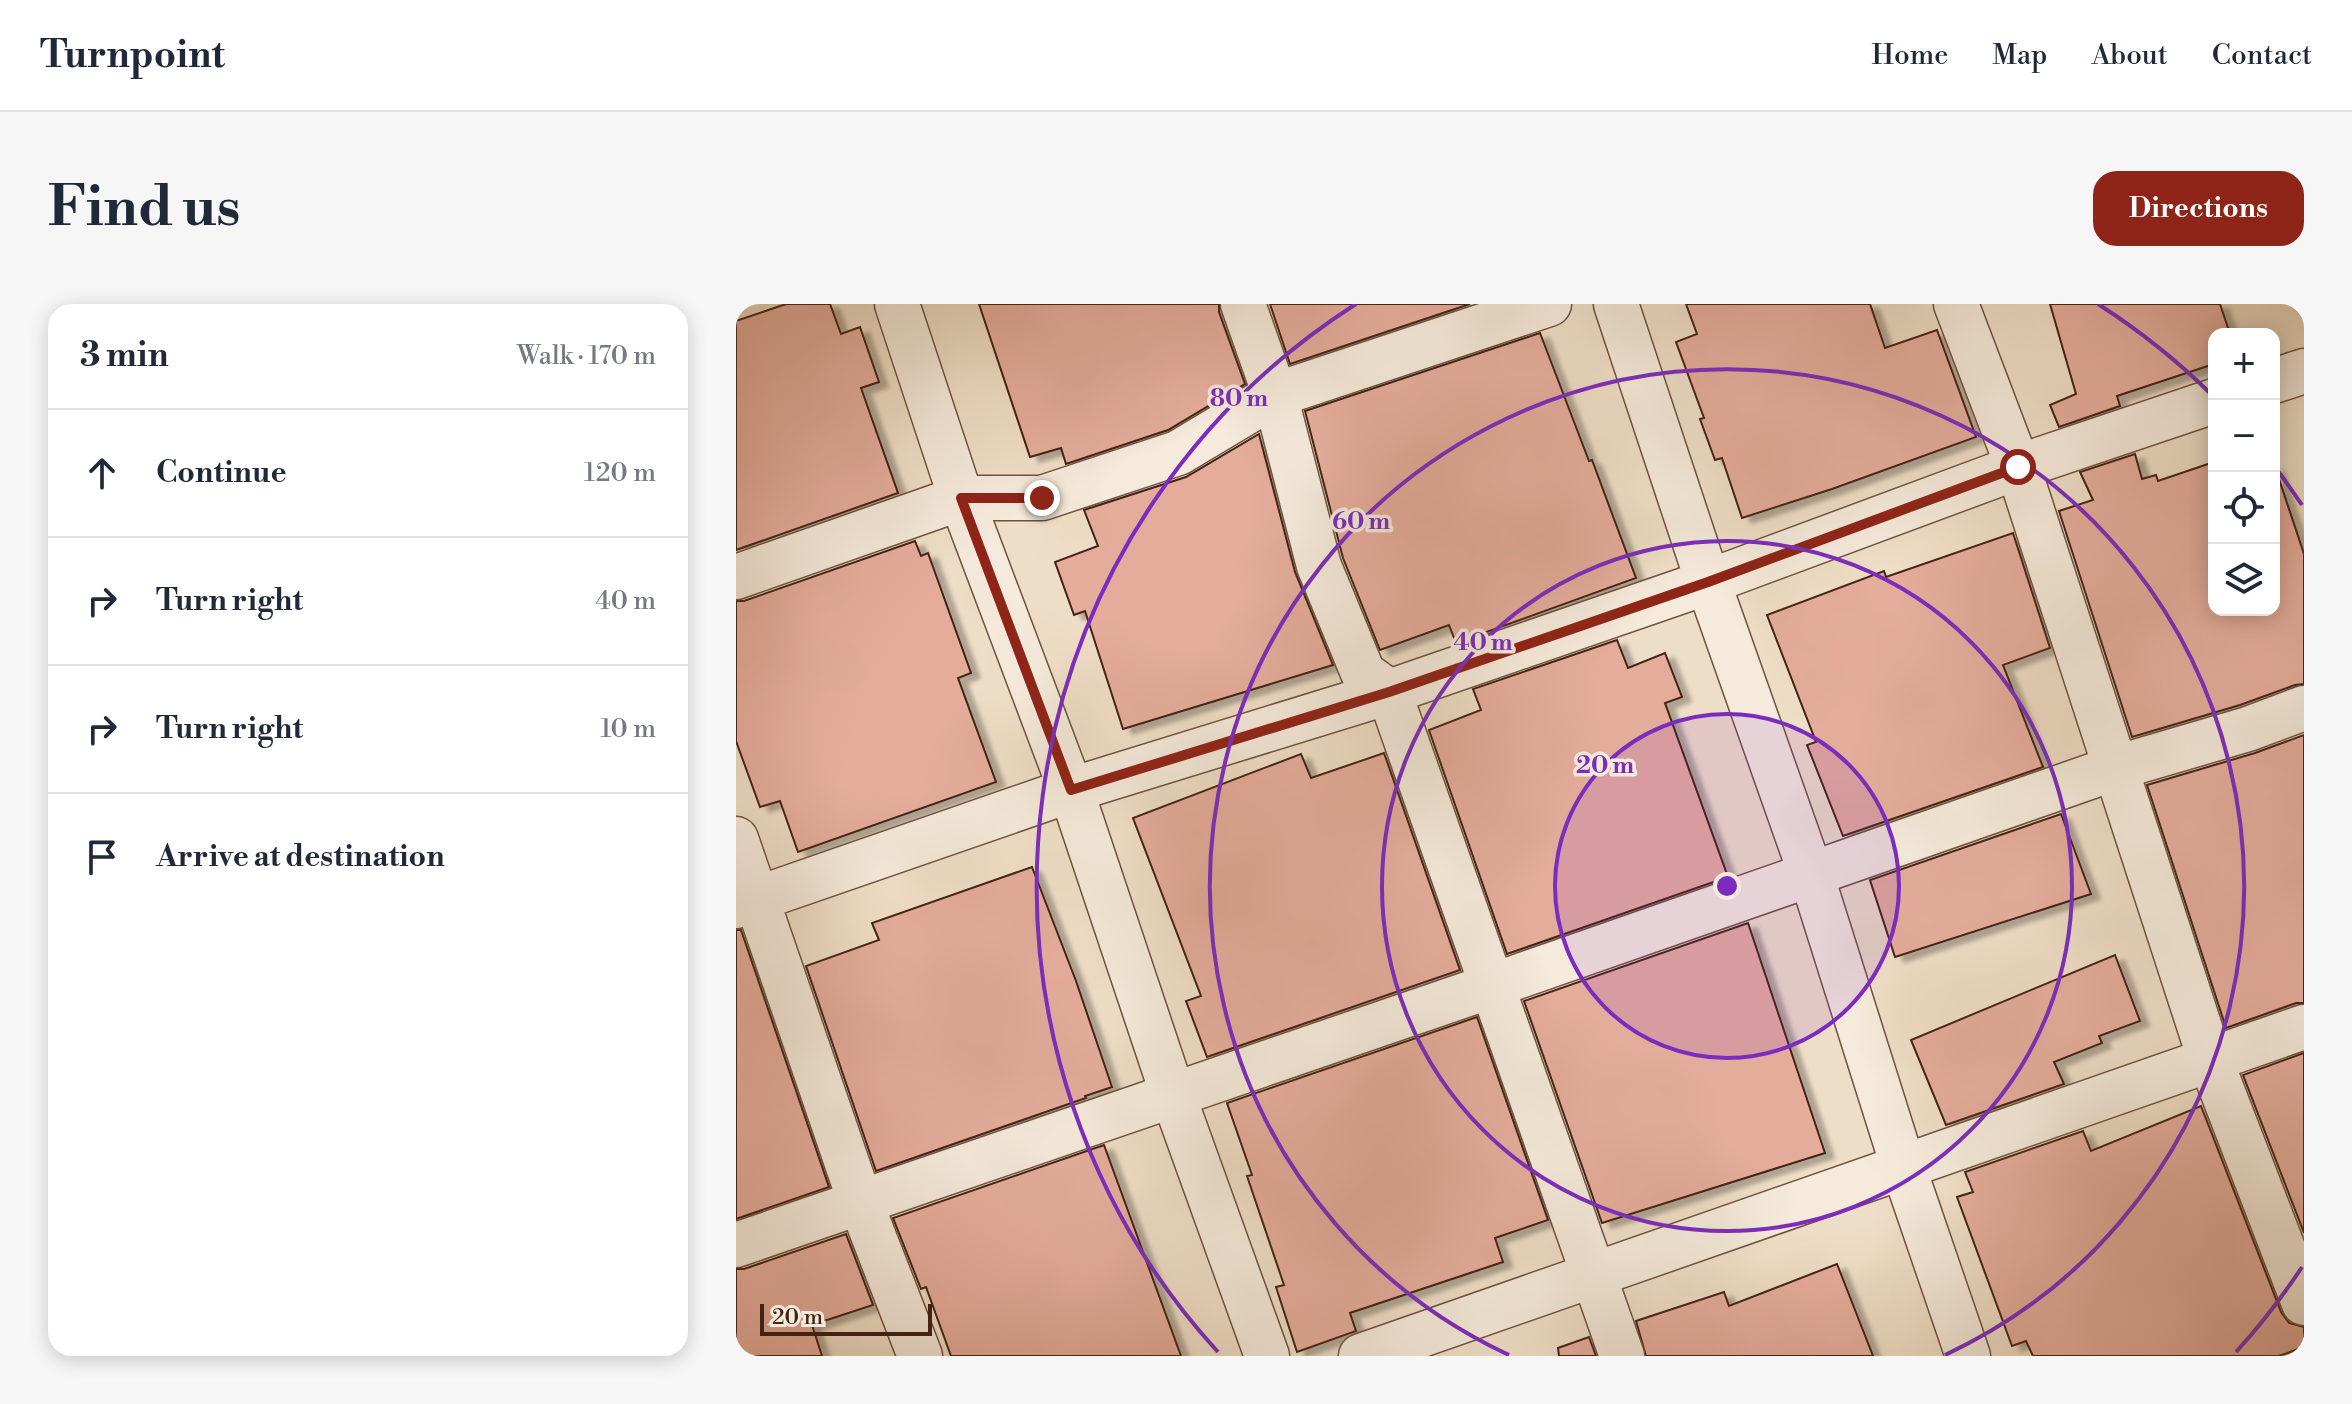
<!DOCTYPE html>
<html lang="en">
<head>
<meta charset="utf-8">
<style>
	body { margin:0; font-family:"Libre Bodoni",serif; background:#f6f6f7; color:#1f2937 }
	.controls { position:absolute; right:24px; top:24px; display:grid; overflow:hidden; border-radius:16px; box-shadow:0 4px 20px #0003 }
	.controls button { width:72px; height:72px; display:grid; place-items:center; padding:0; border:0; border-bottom:2px solid #e0e1e3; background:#fff; color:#1f2937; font:40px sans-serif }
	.scale { position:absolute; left:24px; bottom:20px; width:172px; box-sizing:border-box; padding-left:8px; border:4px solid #432413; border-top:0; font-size:22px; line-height:28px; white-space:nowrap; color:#432413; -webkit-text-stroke:6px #f5eadb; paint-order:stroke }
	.stop { position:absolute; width:24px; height:24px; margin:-18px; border:6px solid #8f2418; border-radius:50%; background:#fff }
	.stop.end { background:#8f2418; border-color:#fff; box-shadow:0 2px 8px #0008 }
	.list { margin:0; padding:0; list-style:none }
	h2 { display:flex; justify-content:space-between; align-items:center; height:104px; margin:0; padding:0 32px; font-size:34px }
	h2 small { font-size:26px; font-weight:400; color:#747a83 }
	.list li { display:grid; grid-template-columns:52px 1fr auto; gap:24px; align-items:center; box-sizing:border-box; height:128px; padding:0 32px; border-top:2px solid #e0e1e3 }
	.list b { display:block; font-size:30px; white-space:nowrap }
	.list em { font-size:26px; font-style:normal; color:#747a83 }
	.icon { flex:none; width:44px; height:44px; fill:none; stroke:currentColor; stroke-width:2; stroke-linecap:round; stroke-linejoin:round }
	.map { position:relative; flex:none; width:1568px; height:1052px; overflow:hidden; border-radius:24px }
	header { display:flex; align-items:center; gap:48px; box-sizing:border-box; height:112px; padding:0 40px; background:#fff; border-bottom:2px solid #e0e1e3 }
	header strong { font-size:38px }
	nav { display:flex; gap:44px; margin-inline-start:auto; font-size:28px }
	.intro { display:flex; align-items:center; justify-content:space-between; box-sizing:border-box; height:192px; padding:0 48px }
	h1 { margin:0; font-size:56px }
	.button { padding:20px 36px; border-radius:24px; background:#8f2418; color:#fff; font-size:28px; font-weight:700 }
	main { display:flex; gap:48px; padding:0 48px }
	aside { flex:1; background:#fff; border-radius:24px; box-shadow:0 4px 20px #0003 }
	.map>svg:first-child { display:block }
</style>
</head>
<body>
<header>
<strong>Turnpoint</strong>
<nav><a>Home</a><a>Map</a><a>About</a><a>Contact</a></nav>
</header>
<div class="intro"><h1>Find us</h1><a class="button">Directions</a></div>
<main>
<aside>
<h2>3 min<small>Walk · 170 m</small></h2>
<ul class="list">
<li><svg class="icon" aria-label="ahead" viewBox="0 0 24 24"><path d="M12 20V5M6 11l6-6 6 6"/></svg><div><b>Continue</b></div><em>120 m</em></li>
<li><svg class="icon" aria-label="right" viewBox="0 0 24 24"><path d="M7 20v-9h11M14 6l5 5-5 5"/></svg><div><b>Turn right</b></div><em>40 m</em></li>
<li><svg class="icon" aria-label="right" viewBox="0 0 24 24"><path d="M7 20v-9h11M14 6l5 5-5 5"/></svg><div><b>Turn right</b></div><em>10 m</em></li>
<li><svg class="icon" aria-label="arrive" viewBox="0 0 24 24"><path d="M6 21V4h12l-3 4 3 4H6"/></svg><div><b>Arrive at destination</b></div></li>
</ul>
</aside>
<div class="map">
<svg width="1568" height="1052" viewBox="0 0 1568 1052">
	<defs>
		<filter id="shadow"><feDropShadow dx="9" dy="5" stdDeviation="2" flood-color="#0004"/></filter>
	</defs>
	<rect width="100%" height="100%" fill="#efdec7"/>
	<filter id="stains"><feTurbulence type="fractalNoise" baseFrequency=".0025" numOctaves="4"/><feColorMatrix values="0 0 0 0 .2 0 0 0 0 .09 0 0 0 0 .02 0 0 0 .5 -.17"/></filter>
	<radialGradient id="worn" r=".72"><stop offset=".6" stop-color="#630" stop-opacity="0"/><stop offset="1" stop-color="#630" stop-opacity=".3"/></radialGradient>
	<g fill="#e5ac9c" stroke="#432413" stroke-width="2" filter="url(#shadow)">
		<path d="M 50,0 L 94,0 L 105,30 L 124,23 L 143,78 L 125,84 L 162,189 L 0,246 L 0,17 Z"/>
		<path d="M 243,0 L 483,0 L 483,8 L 509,80 L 432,126 L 330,160 L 325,144 L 294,153 Z"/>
		<path d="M 534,0 L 734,0 L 554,60 Z"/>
		<path d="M 950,0 L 1134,0 L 1149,44 L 1201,26 L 1240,133 L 1096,185 L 1006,214 L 986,154 L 979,156 L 964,115 L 968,114 L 940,38 L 961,30 Z"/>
		<path d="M 1314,0 L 1484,0 L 1494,30 L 1478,30 L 1478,60 L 1381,92 L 1384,102 L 1323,123 L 1314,101 L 1340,90 Z"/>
		<path d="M 804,29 L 853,157 L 856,156 L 900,274 L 720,339 L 713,321 L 644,346 L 607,254 L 569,107 Z"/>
		<path d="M 523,130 L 559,268 L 597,361 L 387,425 L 349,307 L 338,311 L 319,258 L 362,242 L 348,206 L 450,173 Z"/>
		<path d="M 1399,150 L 1406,175 L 1420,171 L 1422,177 L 1478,158 L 1478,306 L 1538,306 L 1538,160 L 1568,250 L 1568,380 L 1559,381 L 1504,401 L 1396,433 L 1323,207 L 1357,196 L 1344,168 Z"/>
		<path d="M 1277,229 L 1314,344 L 1267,361 L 1307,463 L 1107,532 L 1071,441 L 1080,438 L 1031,311 L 1148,267 L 1150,273 Z"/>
		<path d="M 179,237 L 185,252 L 192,249 L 235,369 L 222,374 L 260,478 L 62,548 L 44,497 L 24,503 L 0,437 L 0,297 L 8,297 Z"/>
		<path d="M 881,336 L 892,364 L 929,349 L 946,393 L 929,399 L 992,573 L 771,650 L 693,426 L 745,406 L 737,385 Z"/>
		<path d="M 1568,431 L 1568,699 L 1560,699 L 1490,724 L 1411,481 L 1519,449 Z"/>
		<path d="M 648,449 L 724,666 L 471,753 L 450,697 L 465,692 L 397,514 L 565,450 L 575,474 Z"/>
		<path d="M 1325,510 L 1355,590 L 1159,653 L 1134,576 Z"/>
		<path d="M 296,563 L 340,677 L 376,783 L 349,792 L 350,794 L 140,867 L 70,662 L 143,636 L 136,619 Z"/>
		<path d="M 1012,619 L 1089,849 L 866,919 L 788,697 Z"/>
		<path d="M 0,626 L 5,626 L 93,883 L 0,915 Z"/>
		<path d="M 1379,651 L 1404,717 L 1363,732 L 1366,739 L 1318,758 L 1328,780 L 1210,821 L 1175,736 Z"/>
		<path d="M 741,713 L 812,916 L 759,934 L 767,958 L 614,1009 L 620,1027 L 561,1048 L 540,983 L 548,981 L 511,872 L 516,871 L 491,799 Z"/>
		<path d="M 1568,749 L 1568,929 L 1507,771 Z"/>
		<path d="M 1465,802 L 1545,1008 L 1553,1019 L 1568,1023 L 1568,1043 L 1543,1052 L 1297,1052 L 1290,1037 L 1276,1042 L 1221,893 L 1237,888 L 1229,868 L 1347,827 L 1355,847 Z"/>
		<path d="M 368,841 L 445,1052 L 215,1052 L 190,983 L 185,985 L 157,914 Z"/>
		<path d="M 110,930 L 137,1001 L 76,1021 L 86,1052 L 0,1052 L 0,965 L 8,965 Z"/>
		<path d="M 1101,960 L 1137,1052 L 910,1052 L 900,1017 L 988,988 L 993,1002 Z"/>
		<path d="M 853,1033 L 860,1052 L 823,1052 L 822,1044 Z"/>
	</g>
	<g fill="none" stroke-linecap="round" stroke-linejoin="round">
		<defs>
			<g id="minor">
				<path d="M 161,0 L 225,194 L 335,486 L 437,791 L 531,1052"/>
				<path d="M 507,0 L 539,91 L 583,262 L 627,369 L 653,388 L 886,1052"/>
				<path d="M 880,0 L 972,278 L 1075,570 L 1167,862 L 1232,1052"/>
				<path d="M 1220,0 L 1282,163 L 1474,755 L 1568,999"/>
				<path d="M 1538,77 L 1568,67"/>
				<path d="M 0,273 L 225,194 L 306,194 L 442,149 L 539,91 L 813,0"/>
				<path d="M 0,535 L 124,897 L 184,1052"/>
				<path d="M 0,602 L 335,486 L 653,388 L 972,278 L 1282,163 L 1478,97"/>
				<path d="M 0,941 L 755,682 L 1379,464 L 1512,425 L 1568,404"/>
				<path d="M 625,1052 L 1568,723"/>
			</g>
		</defs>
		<use href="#minor" stroke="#6e5240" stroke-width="47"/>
		<use href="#minor" stroke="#f5eadb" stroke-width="44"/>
	</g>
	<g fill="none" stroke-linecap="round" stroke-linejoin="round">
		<path stroke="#8f2418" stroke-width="10" d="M 306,194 L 225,194 L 335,486 L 653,388 L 972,278 L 1282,163"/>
	</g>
	<circle cx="991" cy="582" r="172" fill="#7b2cbf" fill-opacity=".12"/>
	<g fill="none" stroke="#7b2cbf" stroke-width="4">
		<circle cx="991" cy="582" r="172"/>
		<circle cx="991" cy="582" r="345"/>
		<path d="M773 1051A517 517 0 1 1 1209 1051"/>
		<path d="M1566 963A690 690 0 0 1 1500 1048M482 1048A690 690 0 0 1 620 0M1362 0A690 690 0 0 1 1475 90M1538 162A690 690 0 0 1 1566 201"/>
	</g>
	<circle cx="991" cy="582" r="12" fill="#7b2cbf" stroke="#f5eadb" stroke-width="4"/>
	<g font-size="24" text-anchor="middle" font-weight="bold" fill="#7b2cbf" stroke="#f5eadb" stroke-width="7" stroke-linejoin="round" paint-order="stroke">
		<text x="503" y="102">80 m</text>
		<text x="625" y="225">60 m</text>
		<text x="747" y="346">40 m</text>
		<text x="869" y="469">20 m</text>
	</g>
	<rect width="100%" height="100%" filter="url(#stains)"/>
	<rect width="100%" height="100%" fill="url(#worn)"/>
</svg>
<div class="controls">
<button>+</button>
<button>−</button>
<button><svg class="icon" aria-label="locate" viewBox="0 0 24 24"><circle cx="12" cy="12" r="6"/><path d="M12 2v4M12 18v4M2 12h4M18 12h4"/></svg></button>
<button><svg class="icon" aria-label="layers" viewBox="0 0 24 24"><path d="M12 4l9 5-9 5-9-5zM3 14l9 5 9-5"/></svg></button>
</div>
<div class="scale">20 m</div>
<div class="stop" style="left:1282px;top:163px"></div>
<div class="stop end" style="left:306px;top:194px"></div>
</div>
</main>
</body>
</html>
